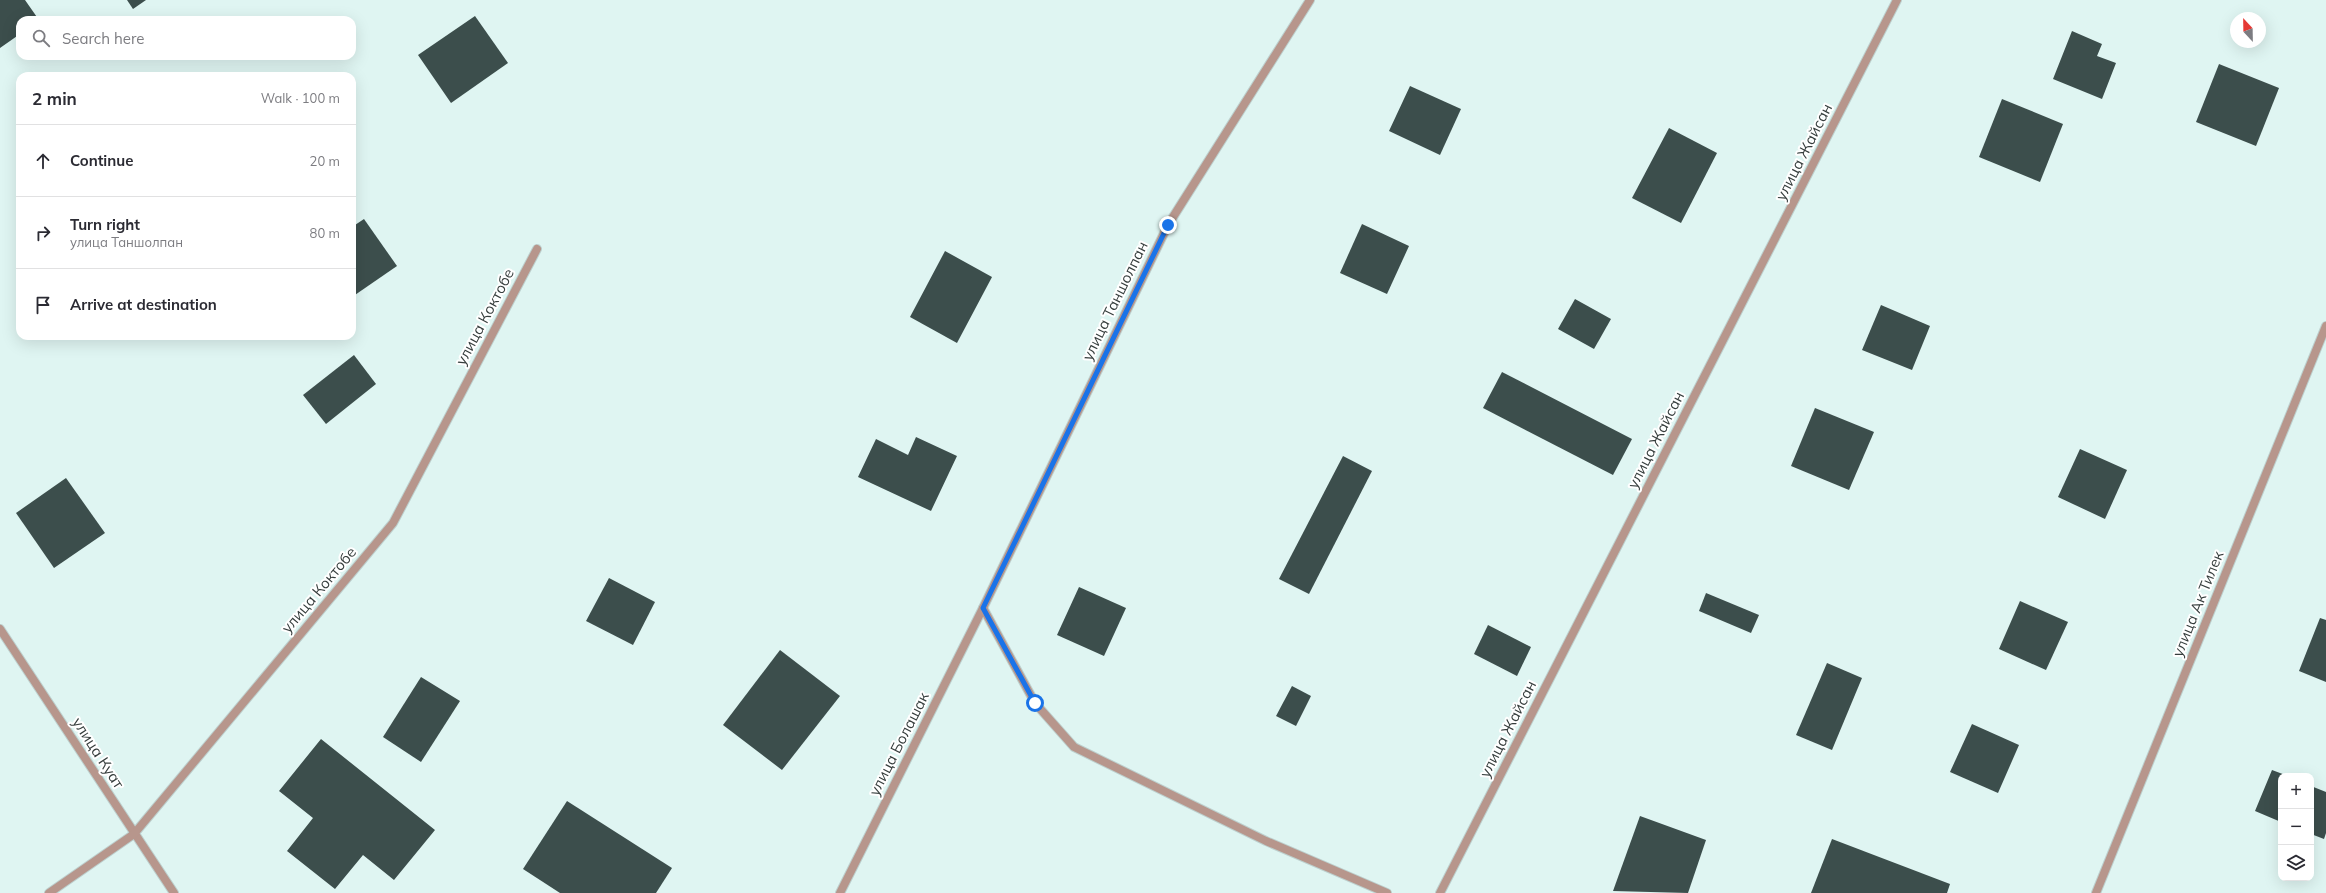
<!DOCTYPE html>
<html lang="en">
<head>
<meta charset="utf-8">
<style>
	body { margin:0; font-family:Mulish,sans-serif; background:#f7f7f7; color:#2b2b33 }
	.controls { position:absolute; right:12px; bottom:12px; display:grid; overflow:hidden; border-radius:8px; box-shadow:0 4px 16px #0002 }
	.controls button { width:36px; height:36px; display:grid; place-items:center; padding:0; border:0; border-bottom:1px solid #e1e1e2; background:#fff; color:#2b2b33; font:20px sans-serif }
	.compass { position:absolute; left:2230px; top:12px; width:36px; height:36px; border-radius:50%; background:#fff; box-shadow:0 4px 16px #0002; rotate:338deg }
	.stop { position:absolute; width:12px; height:12px; margin:-9px; border:3px solid #1a73e8; border-radius:50%; background:#fff }
	.stop.end { background:#1a73e8; border-color:#fff; box-shadow:0 1px 4px #0008 }
	.list { margin:0; padding:0; list-style:none }
	h2 { display:flex; justify-content:space-between; align-items:center; height:52px; margin:0; padding:0 16px; font-size:17px }
	h2 small { font-size:13px; font-weight:400; color:#7c7c81 }
	.list li { display:grid; grid-template-columns:26px 1fr auto; gap:12px; align-items:center; box-sizing:border-box; height:72px; padding:0 16px; border-top:1px solid #e1e1e2 }
	.list b { display:block; font-size:15px; white-space:nowrap }
	.list p { margin:0; font-size:13px; white-space:nowrap; color:#7c7c81 }
	.list em { font-size:13px; font-style:normal; color:#7c7c81 }
	.icon { flex:none; width:22px; height:22px; fill:none; stroke:currentColor; stroke-width:2; stroke-linecap:round; stroke-linejoin:round }
	.map { position:relative; flex:none; width:2326px; height:893px; overflow:hidden }
	.search { position:absolute; background:#fff; box-shadow:0 4px 16px #0002; left:16px; top:16px; width:340px; height:44px; display:flex; align-items:center; gap:10px; box-sizing:border-box; padding:0 14px; border-radius:12px; color:#7c7c81; font-size:15px }
	.panel { position:absolute; background:#fff; box-shadow:0 4px 16px #0002; left:16px; top:72px; width:340px; height:268px; border-radius:12px }
	.map>svg:first-child { display:block }
</style>
</head>
<body>
<div class="map">
<svg width="2326" height="893" viewBox="0 0 2326 893">
	<rect width="100%" height="100%" fill="#dff5f2"/>
	<g fill="#3c4e4c">
		<path d="M 0,0 L 25,0 L 39,20 L 20,20 L 20,34 L 0,48 Z"/>
		<path d="M 127,0 L 146,0 L 133,9 Z"/>
		<path d="M 475,16 L 508,63 L 451,103 L 418,55 Z"/>
		<path d="M 2072,31 L 2102,44 L 2097,56 L 2116,63 L 2102,99 L 2053,79 Z"/>
		<path d="M 2219,64 L 2279,88 L 2256,146 L 2196,122 Z"/>
		<path d="M 1410,86 L 1461,109 L 1440,155 L 1389,131 Z"/>
		<path d="M 2002,99 L 2063,124 L 2040,182 L 1979,157 Z"/>
		<path d="M 1669,128 L 1717,153 L 1681,223 L 1632,198 Z"/>
		<path d="M 364,219 L 397,266 L 352,297 L 352,227 Z"/>
		<path d="M 1362,224 L 1409,246 L 1387,294 L 1340,273 Z"/>
		<path d="M 945,251 L 992,277 L 957,343 L 910,317 Z"/>
		<path d="M 1575,299 L 1611,319 L 1594,349 L 1558,329 Z"/>
		<path d="M 1881,305 L 1930,326 L 1912,370 L 1862,350 Z"/>
		<path d="M 354,355 L 376,384 L 326,424 L 303,395 Z"/>
		<path d="M 1502,372 L 1632,439 L 1613,475 L 1483,408 Z"/>
		<path d="M 1815,408 L 1874,432 L 1849,490 L 1791,466 Z"/>
		<path d="M 916,437 L 957,456 L 931,511 L 858,477 L 876,439 L 908,455 Z"/>
		<path d="M 2080,449 L 2127,470 L 2105,519 L 2058,497 Z"/>
		<path d="M 1343,456 L 1372,471 L 1309,594 L 1279,579 Z"/>
		<path d="M 66,478 L 105,533 L 54,568 L 16,513 Z"/>
		<path d="M 609,578 L 655,602 L 633,645 L 586,621 Z"/>
		<path d="M 1079,587 L 1126,608 L 1104,656 L 1057,635 Z"/>
		<path d="M 1706,593 L 1759,615 L 1751,633 L 1699,611 Z"/>
		<path d="M 2020,601 L 2068,622 L 2046,670 L 1999,649 Z"/>
		<path d="M 2320,618 L 2326,620 L 2326,682 L 2299,671 Z"/>
		<path d="M 1488,625 L 1531,647 L 1517,676 L 1474,654 Z"/>
		<path d="M 780,650 L 840,696 L 782,770 L 723,725 Z"/>
		<path d="M 1827,663 L 1862,678 L 1832,750 L 1796,735 Z"/>
		<path d="M 421,677 L 460,701 L 421,762 L 383,737 Z"/>
		<path d="M 1292,686 L 1311,696 L 1296,726 L 1276,716 Z"/>
		<path d="M 1972,724 L 2019,745 L 1998,793 L 1950,772 Z"/>
		<path d="M 321,739 L 435,830 L 394,880 L 363,855 L 335,889 L 287,851 L 313,818 L 279,791 Z"/>
		<path d="M 2272,770 L 2288,776 L 2281,776 L 2281,822 L 2255,811 Z"/>
		<path d="M 2311,786 L 2326,792 L 2326,833 L 2324,839 L 2311,834 Z"/>
		<path d="M 567,801 L 672,868 L 656,893 L 560,893 L 523,869 Z"/>
		<path d="M 1640,816 L 1706,840 L 1688,893 L 1613,891 Z"/>
		<path d="M 1832,839 L 1950,884 L 1947,893 L 1811,893 Z"/>
	</g>
	<g fill="none" stroke-linecap="round" stroke-linejoin="round">
		<defs>
			<g id="street">
				<path d="M 983,608 L 1035,703 L 1074,747 L 1266,841 L 1387,893"/>
				<path d="M 0,629 L 174,893"/>
				<path d="M 49,893 L 134,834 L 393,523 L 537,249"/>
				<path d="M 840,893 L 983,608 L 1168,225 L 1310,0"/>
				<path d="M 1440,893 L 1897,0"/>
				<path d="M 2096,893 L 2326,326"/>
			</g>
		</defs>
		<use href="#street" stroke="#bdd0ce" stroke-width="10"/>
		<use href="#street" stroke="#b7968c" stroke-width="8"/>
	</g>
	<g fill="none" stroke-linecap="round" stroke-linejoin="round">
		<path stroke="#1a73e8" stroke-width="5" d="M 1035,703 L 983,608 L 1168,225"/>
	</g>
	<g text-anchor="middle" stroke-width="4" stroke-linejoin="round" paint-order="stroke">
		<g font-size="15" fill="#363e3d" stroke="#fff">
			<text transform="translate(1804 152) rotate(-63)" y="5">улица Жайсан</text>
			<text transform="translate(1115 301) rotate(-64)" y="5">улица Таншолпан</text>
			<text transform="translate(485 317) rotate(-62)" y="5">улица Коктобе</text>
			<text transform="translate(1656 440) rotate(-63)" y="5">улица Жайсан</text>
			<text transform="translate(319 590) rotate(-50)" y="5">улица Коктобе</text>
			<text transform="translate(2198 604) rotate(-68)" y="5">улица Ак Тилек</text>
			<text transform="translate(1508 729) rotate(-63)" y="5">улица Жайсан</text>
			<text transform="translate(899 744) rotate(-63)" y="5">улица Болашак</text>
			<text transform="translate(98 753) rotate(57)" y="5">улица Куат</text>
		</g>
	</g>
</svg>
<div class="controls">
<button>+</button>
<button>−</button>
<button><svg class="icon" aria-label="layers" viewBox="0 0 24 24"><path d="M12 4l9 5-9 5-9-5zM3 14l9 5 9-5"/></svg></button>
</div>
<svg class="compass" viewBox="-18 -18 36 36"><path d="M0-13l5 13h-10z" fill="#e53935"/><path d="M0 13l5-13h-10z" fill="#7c7c81"/></svg>
<div class="stop" style="left:1035px;top:703px"></div>
<div class="stop end" style="left:1168px;top:225px"></div>
<div class="search"><svg class="icon" aria-label="search" viewBox="0 0 24 24"><circle cx="10" cy="10" r="6"/><path d="M15 15l6 6"/></svg>Search here</div>
<section class="panel">
<h2>2 min<small>Walk · 100 m</small></h2>
<ul class="list">
<li><svg class="icon" aria-label="ahead" viewBox="0 0 24 24"><path d="M12 20V5M6 11l6-6 6 6"/></svg><div><b>Continue</b></div><em>20 m</em></li>
<li><svg class="icon" aria-label="right" viewBox="0 0 24 24"><path d="M7 20v-9h11M14 6l5 5-5 5"/></svg><div><b>Turn right</b><p>улица Таншолпан</p></div><em>80 m</em></li>
<li><svg class="icon" aria-label="arrive" viewBox="0 0 24 24"><path d="M6 21V4h12l-3 4 3 4H6"/></svg><div><b>Arrive at destination</b></div></li>
</ul>
</section>
</div>
</body>
</html>
